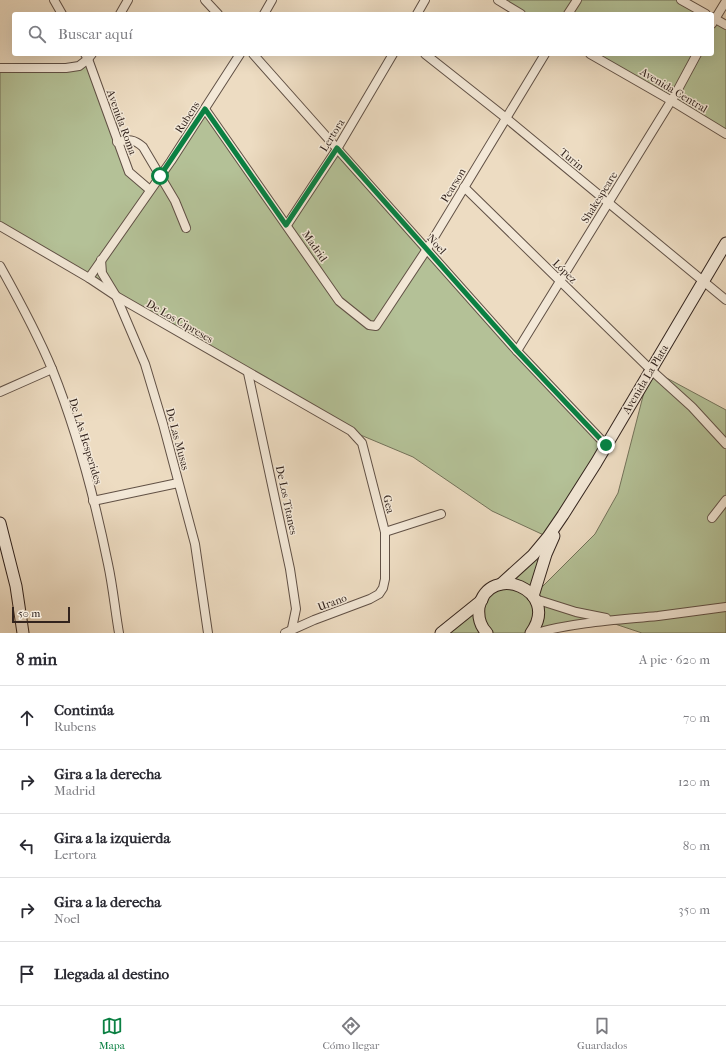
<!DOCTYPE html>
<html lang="es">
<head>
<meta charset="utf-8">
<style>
	body { margin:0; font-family:"IM FELL French Canon",serif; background:#f2f2f3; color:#2b2b33 }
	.scale { position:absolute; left:12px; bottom:10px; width:58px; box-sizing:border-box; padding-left:4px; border:2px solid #32231d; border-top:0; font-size:11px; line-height:14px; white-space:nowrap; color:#32231d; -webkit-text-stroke:3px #f3e8d7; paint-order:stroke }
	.stop { position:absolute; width:12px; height:12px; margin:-9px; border:3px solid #0b8043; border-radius:50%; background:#fff }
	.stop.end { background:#0b8043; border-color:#fff; box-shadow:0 1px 4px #0008 }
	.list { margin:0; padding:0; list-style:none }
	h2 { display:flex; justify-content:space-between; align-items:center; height:52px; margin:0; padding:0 16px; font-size:17px }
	h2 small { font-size:13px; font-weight:400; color:#7c7c81 }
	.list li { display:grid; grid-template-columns:26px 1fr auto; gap:12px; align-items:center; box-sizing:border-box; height:64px; padding:0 16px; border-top:1px solid #e1e1e2 }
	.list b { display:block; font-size:15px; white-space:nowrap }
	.list p { margin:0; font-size:13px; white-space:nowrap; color:#7c7c81 }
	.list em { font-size:13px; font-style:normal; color:#7c7c81 }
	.icon { flex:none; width:22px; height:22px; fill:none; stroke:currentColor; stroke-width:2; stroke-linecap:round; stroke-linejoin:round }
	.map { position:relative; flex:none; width:726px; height:633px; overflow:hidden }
	.search { position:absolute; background:#fff; box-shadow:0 4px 16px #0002; left:12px; right:12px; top:12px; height:44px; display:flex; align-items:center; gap:10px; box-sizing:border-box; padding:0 14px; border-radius:4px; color:#7c7c81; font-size:15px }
	.sheet { height:372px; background:#fff }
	nav { display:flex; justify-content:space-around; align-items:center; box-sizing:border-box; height:56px; border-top:1px solid #e1e1e2; background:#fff; font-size:11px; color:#7c7c81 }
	nav a { display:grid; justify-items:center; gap:2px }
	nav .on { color:#0b8043 }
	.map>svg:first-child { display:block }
</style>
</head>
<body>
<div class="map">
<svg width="726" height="633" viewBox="0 0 726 633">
	<rect width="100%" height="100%" fill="#eddcc2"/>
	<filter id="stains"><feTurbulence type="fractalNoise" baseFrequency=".005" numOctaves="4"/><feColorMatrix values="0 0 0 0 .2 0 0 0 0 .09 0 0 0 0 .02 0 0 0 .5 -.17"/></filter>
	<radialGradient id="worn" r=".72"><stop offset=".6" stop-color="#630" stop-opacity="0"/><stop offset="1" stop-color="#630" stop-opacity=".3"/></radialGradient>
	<g fill="#b4c197" stroke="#73725a">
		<path d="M 498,0 L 679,0 L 703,14 L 521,14 Z"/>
		<path d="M 712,19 L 726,25 L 726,135 L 589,54 L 712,54 Z"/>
		<path d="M 88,59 L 116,121 L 129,172 L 150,190 L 205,109 L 286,224 L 337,149 L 606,445 L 563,515 L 534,595 L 595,534 L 618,493 L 650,369 L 726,410 L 726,633 L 642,633 L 612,623 L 536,633 L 441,633 L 483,602 L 548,537 L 492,511 L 413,457 L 351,431 L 0,227 L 0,68 L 66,68 Z"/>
	</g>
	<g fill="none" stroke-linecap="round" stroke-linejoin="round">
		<defs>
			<g id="minor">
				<path d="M 54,0 L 62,14"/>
				<path d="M 205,0 L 218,14"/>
				<path d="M 498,0 L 521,14"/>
				<path d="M 681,0 L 706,14"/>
				<path d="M 120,14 L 128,0"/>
				<path d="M 264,14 L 272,0"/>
				<path d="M 417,14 L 425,0"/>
				<path d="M 568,14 L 577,0"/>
				<path d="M 712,17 L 726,25"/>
				<path d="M 712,24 L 726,1"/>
				<path d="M 85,54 L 88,59 L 129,172 L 150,190"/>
				<path d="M 253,54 L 517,351 L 606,445"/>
				<path d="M 425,54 L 506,118 L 726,300"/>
				<path d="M 590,54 L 672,101 L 726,134"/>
				<path d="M 0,68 L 66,68 L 79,66 L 88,59 L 92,54"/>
				<path d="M 205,109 L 339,301 L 369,325 L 376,326 L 427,249 L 545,54"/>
				<path d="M 117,142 C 129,139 134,139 143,147 L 175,201 L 186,228"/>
				<path d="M 464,187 L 650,369 L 692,407 L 726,444"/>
				<path d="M 287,225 L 337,149 L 393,54"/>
				<path d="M 0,226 L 89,278 L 116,296 L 351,431 L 362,443 L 385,532 L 385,579 L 383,588 L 379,594 L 370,599 L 314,620 L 285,633"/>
				<path d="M 101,260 L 102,273 L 116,296 L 145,364 L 163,424 L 195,544 L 208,633"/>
				<path d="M 0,266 C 19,300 37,333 52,369 C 76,429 95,500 108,564 C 113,587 115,610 119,633"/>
				<path d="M 89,278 L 171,161 L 240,54"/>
				<path d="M 517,351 L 676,93 L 697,54"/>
				<path d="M 248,373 L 290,569 L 296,609 L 291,633"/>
				<path d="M 0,392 L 52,369"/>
				<path d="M 93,501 L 178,483"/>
				<path d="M 712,518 L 726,500"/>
				<path d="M 385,532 L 441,514"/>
				<path d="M 535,599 L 576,612 L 606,618"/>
				<path d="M 536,633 C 576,622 617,620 658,616 C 681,613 703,610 726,607"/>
			</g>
			<g id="secondary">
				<path d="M 0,523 L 16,586 L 23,633"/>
				<path d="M 501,584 L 533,555 L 548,537 L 563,515 L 596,463 L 726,243"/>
				<path d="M 533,596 L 546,554 L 554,536"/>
				<path d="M 441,633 L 482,600"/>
				<path d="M 487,633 C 480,626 478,616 479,607 C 489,561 562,590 531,633"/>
			</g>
		</defs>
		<use href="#minor" stroke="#615146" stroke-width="10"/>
		<use href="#secondary" stroke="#32231d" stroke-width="13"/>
		<use href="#minor" stroke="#f3e8d7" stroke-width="8"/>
		<use href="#secondary" stroke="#f3e8d7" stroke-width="11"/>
	</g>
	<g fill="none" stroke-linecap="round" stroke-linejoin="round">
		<path stroke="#0b8043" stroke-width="5" d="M 160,176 L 205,109 L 286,225 L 337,148 L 517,351 L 606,445"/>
	</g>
	<g text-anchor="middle" stroke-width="3" stroke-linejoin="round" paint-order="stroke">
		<g font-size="11" fill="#32231d" stroke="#f3e8d7">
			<text transform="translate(674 90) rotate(31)" y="4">Avenida Central</text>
			<text transform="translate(187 117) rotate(-57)" y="4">Rubens</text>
			<text transform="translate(122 122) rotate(70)" y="4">Avenida Roma</text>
			<text transform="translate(332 135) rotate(-58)" y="4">Lertora</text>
			<text transform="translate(572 159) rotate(40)" y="4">Turin</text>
			<text transform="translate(453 185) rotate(-59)" y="4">Pearson</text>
			<text transform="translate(599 197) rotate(-58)" y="4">Shakespeare</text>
			<text transform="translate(437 244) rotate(48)" y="4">Noel</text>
			<text transform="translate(315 246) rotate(55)" y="4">Madrid</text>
			<text transform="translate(565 271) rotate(44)" y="4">López</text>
			<text transform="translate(180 321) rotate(30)" y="4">De Los Cipreses</text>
			<text transform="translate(645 379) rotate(-59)" y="4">Avenida La Plata</text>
			<text transform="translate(178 439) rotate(75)" y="4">De Las Musas</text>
			<text transform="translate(86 441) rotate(73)" y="4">De LAs Hesperides</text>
			<text transform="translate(287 500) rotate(78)" y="4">De Los Titanes</text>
			<text transform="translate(389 504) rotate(76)" y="4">Gea</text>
			<text transform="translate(332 602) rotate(-20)" y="4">Urano</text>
		</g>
	</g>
	<rect width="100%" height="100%" filter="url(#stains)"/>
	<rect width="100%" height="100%" fill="url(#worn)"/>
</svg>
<div class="scale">50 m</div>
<div class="stop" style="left:160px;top:176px"></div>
<div class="stop end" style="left:606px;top:445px"></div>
<div class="search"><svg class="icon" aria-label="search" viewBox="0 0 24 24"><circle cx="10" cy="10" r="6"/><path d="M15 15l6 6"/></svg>Buscar aquí</div>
</div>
<section class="sheet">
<h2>8 min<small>A pie · 620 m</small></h2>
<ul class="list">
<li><svg class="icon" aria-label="ahead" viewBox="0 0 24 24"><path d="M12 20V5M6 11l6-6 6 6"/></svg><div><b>Continúa</b><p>Rubens</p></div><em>70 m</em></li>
<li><svg class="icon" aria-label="right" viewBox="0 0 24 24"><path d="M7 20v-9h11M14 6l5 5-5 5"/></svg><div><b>Gira a la derecha</b><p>Madrid</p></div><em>120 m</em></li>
<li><svg class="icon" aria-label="left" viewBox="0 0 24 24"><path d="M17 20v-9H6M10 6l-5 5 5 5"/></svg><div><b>Gira a la izquierda</b><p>Lertora</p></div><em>80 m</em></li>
<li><svg class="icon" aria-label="right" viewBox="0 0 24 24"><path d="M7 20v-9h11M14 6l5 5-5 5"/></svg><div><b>Gira a la derecha</b><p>Noel</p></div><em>350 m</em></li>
<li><svg class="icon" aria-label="arrive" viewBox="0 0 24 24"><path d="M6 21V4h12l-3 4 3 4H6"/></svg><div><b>Llegada al destino</b></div></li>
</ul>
</section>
<nav>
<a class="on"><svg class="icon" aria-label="map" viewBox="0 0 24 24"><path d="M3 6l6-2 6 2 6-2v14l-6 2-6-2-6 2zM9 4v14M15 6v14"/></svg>Mapa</a>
<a><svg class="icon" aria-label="directions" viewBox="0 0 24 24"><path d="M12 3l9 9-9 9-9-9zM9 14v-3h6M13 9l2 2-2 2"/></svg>Cómo llegar</a>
<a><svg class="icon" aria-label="saved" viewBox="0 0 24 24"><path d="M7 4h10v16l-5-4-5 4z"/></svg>Guardados</a>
</nav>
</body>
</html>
